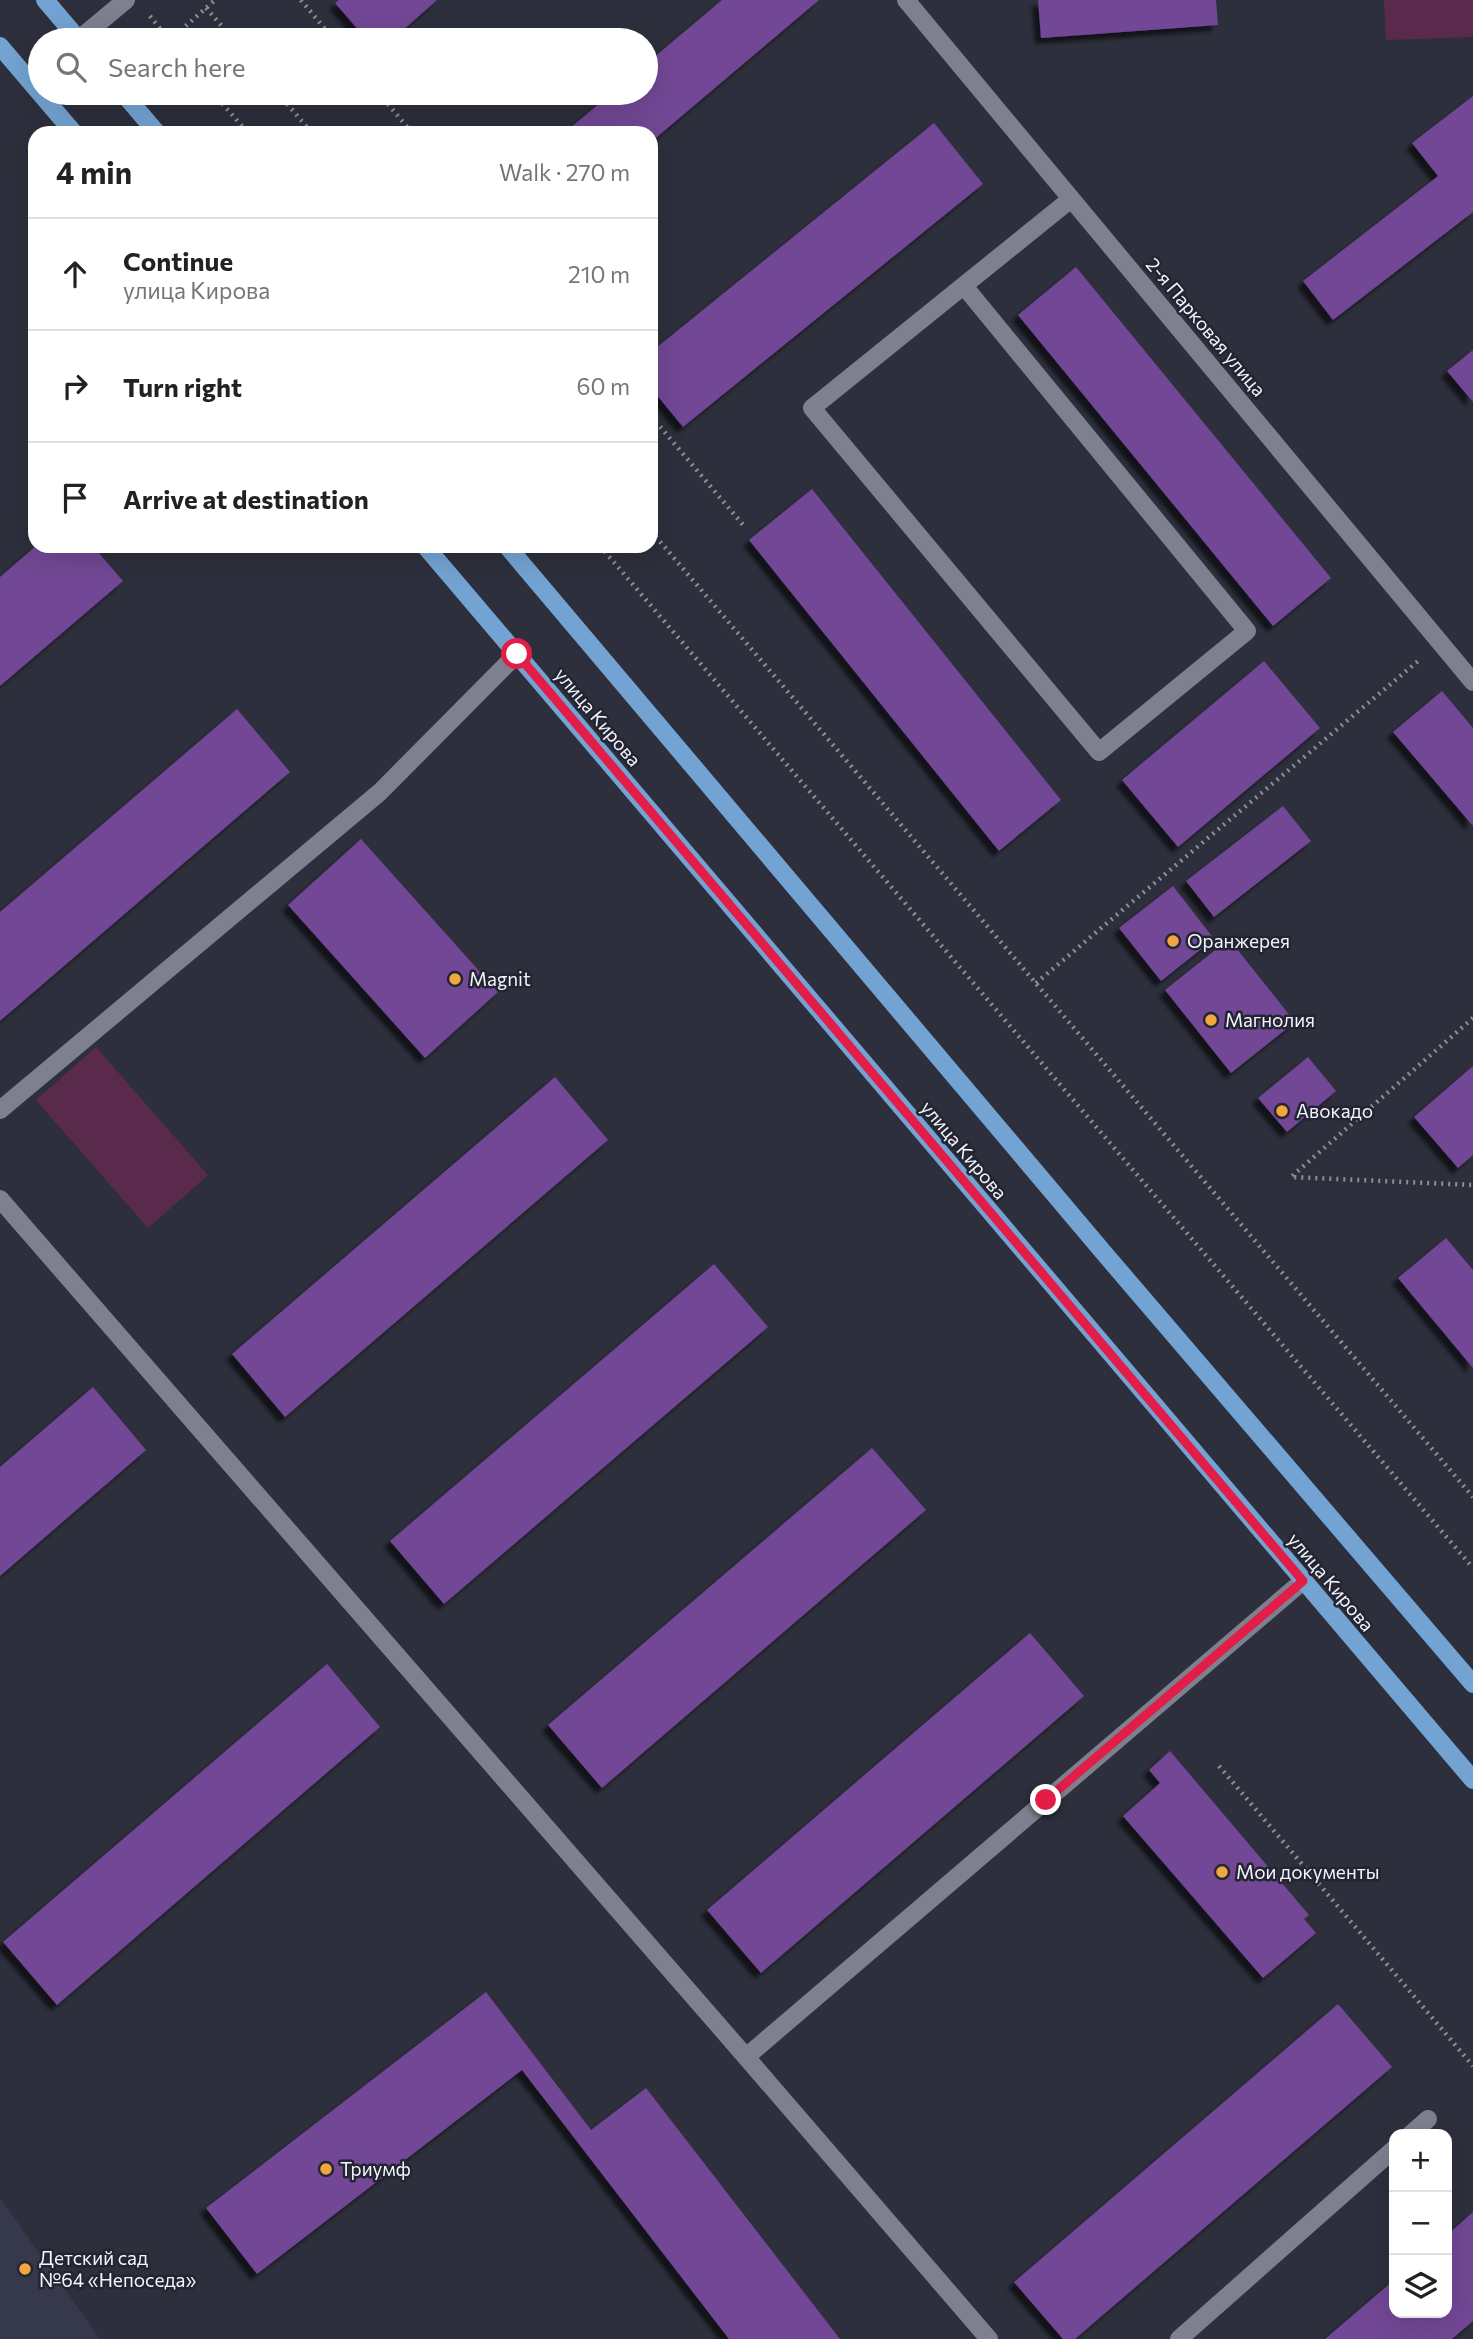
<!DOCTYPE html>
<html lang="en">
<head>
<meta charset="utf-8">
<style>
	body { margin:0; font-family:Commissioner,sans-serif; background:#f6f6f6; color:#222 }
	.controls { position:absolute; right:21px; bottom:21px; display:grid; overflow:hidden; border-radius:14px; box-shadow:0 7px 28px #0002 }
	.controls button { width:63px; height:63px; display:grid; place-items:center; padding:0; border:0; border-bottom:2px solid #e0e0e0; background:#fff; color:#222; font:35px sans-serif }
	.stop { position:absolute; width:21px; height:21px; margin:-16px; border:5px solid #e11d48; border-radius:50%; background:#fff }
	.stop.end { background:#e11d48; border-color:#fff; box-shadow:0 2px 7px #0008 }
	.list { margin:0; padding:0; list-style:none }
	h2 { display:flex; justify-content:space-between; align-items:center; height:91px; margin:0; padding:0 28px; font-size:30px }
	h2 small { font-size:23px; font-weight:400; color:#767676 }
	.list li { display:grid; grid-template-columns:46px 1fr auto; gap:21px; align-items:center; box-sizing:border-box; height:112px; padding:0 28px; border-top:2px solid #e0e0e0 }
	.list b { display:block; font-size:26px; white-space:nowrap }
	.list p { margin:0; font-size:23px; white-space:nowrap; color:#767676 }
	.list em { font-size:23px; font-style:normal; color:#767676 }
	.icon { flex:none; width:38px; height:38px; fill:none; stroke:currentColor; stroke-width:2; stroke-linecap:round; stroke-linejoin:round }
	.map { position:relative; flex:none; width:1473px; height:2339px; overflow:hidden }
	.search { position:absolute; background:#fff; box-shadow:0 7px 28px #0002; left:28px; top:28px; width:630px; height:77px; display:flex; align-items:center; gap:18px; box-sizing:border-box; padding:0 24px; border-radius:38px; color:#767676; font-size:26px }
	.panel { position:absolute; background:#fff; box-shadow:0 7px 28px #0002; left:28px; top:126px; width:630px; height:427px; border-radius:21px }
	.map>svg:first-child { display:block }
</style>
</head>
<body>
<div class="map">
<svg width="1473" height="2339" viewBox="0 0 1473 2339">
	<defs>
		<filter id="shadow"><feDropShadow dx="-6" dy="6" stdDeviation="2" flood-color="#0009"/></filter>
	</defs>
	<rect width="100%" height="100%" fill="#2d2f3c"/>
	<path fill="#36394c" d="M 0,2198 L 100,2339 L 0,2339 Z"/>
	<g fill="#5a2a4d">
		<path d="M 1384,0 L 1473,0 L 1473,37 L 1386,40 Z"/>
		<path d="M 96,1047 L 208,1175 L 148,1228 L 36,1100 Z"/>
	</g>
	<g fill="#724695" filter="url(#shadow)">
		<path d="M 339,0 L 437,0 L 392,40 L 367,40 L 335,3 Z"/>
		<path d="M 722,0 L 819,0 L 651,142 L 651,133 L 564,133 L 612,93 L 646,93 L 646,64 Z"/>
		<path d="M 1038,0 L 1216,0 L 1218,25 L 1041,38 Z"/>
		<path d="M 1473,96 L 1473,212 L 1333,320 L 1303,281 L 1438,176 L 1412,143 Z"/>
		<path d="M 934,123 L 983,184 L 683,427 L 651,388 L 651,352 Z"/>
		<path d="M 1076,267 L 1331,578 L 1273,626 L 1018,315 Z"/>
		<path d="M 1473,350 L 1473,402 L 1447,371 Z"/>
		<path d="M 812,489 L 1061,800 L 999,851 L 749,540 Z"/>
		<path d="M 36,546 L 93,546 L 123,581 L 0,686 L 0,577 Z"/>
		<path d="M 1264,661 L 1320,728 L 1178,847 L 1122,780 Z"/>
		<path d="M 1442,691 L 1473,728 L 1473,826 L 1393,732 Z"/>
		<path d="M 237,709 L 290,772 L 0,1021 L 0,912 Z"/>
		<path d="M 1283,806 L 1311,841 L 1214,917 L 1186,881 Z"/>
		<path d="M 361,839 L 498,992 L 425,1058 L 288,905 Z"/>
		<path d="M 1173,886 L 1214,939 L 1161,981 L 1119,928 Z"/>
		<path d="M 1229,939 L 1295,1022 L 1231,1073 L 1165,990 Z"/>
		<path d="M 1308,1057 L 1336,1091 L 1287,1132 L 1258,1098 Z"/>
		<path d="M 1473,1066 L 1473,1155 L 1458,1168 L 1414,1117 Z"/>
		<path d="M 555,1077 L 608,1140 L 285,1417 L 232,1354 Z"/>
		<path d="M 1446,1238 L 1473,1270 L 1473,1368 L 1398,1278 Z"/>
		<path d="M 714,1264 L 768,1327 L 444,1604 L 390,1541 Z"/>
		<path d="M 93,1387 L 146,1450 L 0,1576 L 0,1467 Z"/>
		<path d="M 872,1448 L 926,1510 L 602,1788 L 548,1725 Z"/>
		<path d="M 1030,1633 L 1084,1696 L 761,1973 L 707,1910 Z"/>
		<path d="M 327,1664 L 380,1727 L 57,2005 L 3,1942 Z"/>
		<path d="M 1170,1751 L 1309,1915 L 1304,1919 L 1316,1933 L 1263,1978 L 1123,1816 L 1160,1783 L 1149,1770 Z"/>
		<path d="M 486,1992 L 591,2130 L 646,2088 L 840,2339 L 729,2339 L 522,2070 L 257,2274 L 206,2208 Z"/>
		<path d="M 1338,2004 L 1392,2067 L 1075,2339 L 1063,2339 L 1014,2282 Z"/>
		<path d="M 1473,2212 L 1473,2321 L 1452,2339 L 1325,2339 L 1394,2280 L 1394,2313 L 1447,2313 L 1447,2235 Z"/>
	</g>
	<g fill="none" stroke-linecap="round" stroke-linejoin="round">
		<g stroke="#8c8e99" stroke-width="4.5" stroke-dasharray="2 5" stroke-linecap="butt">
			<path d="M 301,0 L 334,40"/>
			<path d="M 206,8 L 234,40"/>
			<path d="M 150,16 L 169,40"/>
			<path d="M 170,40 L 215,0"/>
			<path d="M 213,93 L 248,133"/>
			<path d="M 278,93 L 312,133"/>
			<path d="M 379,93 L 412,133"/>
			<path d="M 651,416 L 744,526"/>
			<path d="M 651,531 L 1473,1497"/>
			<path d="M 600,546 L 1473,1568"/>
			<path d="M 1036,983 L 1418,661"/>
			<path d="M 1473,1018 L 1291,1177 L 1473,1185"/>
			<path d="M 1219,1766 L 1473,2066"/>
		</g>
		<g stroke="#7d808f" stroke-width="18">
			<path d="M 964,286 L 1247,631 L 1099,752 L 812,408 L 1071,199"/>
			<path d="M 0,1110 L 380,792 L 517,654"/>
			<path d="M 0,1199 L 746,2057 L 989,2339"/>
			<path d="M 746,2057 L 1303,1581"/>
			<path d="M 1411,2134 L 1428,2119"/>
			<path d="M 1179,2339 L 1394,2149"/>
		</g>
		<g stroke="#7d808f" stroke-width="18">
			<path d="M 906,0 L 1473,682"/>
			<path d="M 78,40 L 126,0"/>
			<path d="M 29,80 L 40,70"/>
		</g>
		<g stroke="#73a3d2" stroke-width="18">
			<path d="M 45,0 L 79,40"/>
			<path d="M 0,46 L 74,133"/>
			<path d="M 123,93 L 157,133"/>
			<path d="M 425,546 L 1473,1780"/>
			<path d="M 507,546 L 1104,1253 L 1473,1684"/>
		</g>
	</g>
	<g fill="none" stroke-linecap="round" stroke-linejoin="round">
		<path stroke="#e11d48" stroke-width="9" d="M 517,654 L 1303,1581 L 1046,1800"/>
	</g>
	<g fill="#f1a63f" stroke="#232532" stroke-width="2.5">
		<circle cx="1173" cy="941" r="7"/>
		<circle cx="455" cy="979" r="7"/>
		<circle cx="1211" cy="1020" r="7"/>
		<circle cx="1282" cy="1111" r="7"/>
		<circle cx="1222" cy="1872" r="7"/>
		<circle cx="326" cy="2169" r="7"/>
		<circle cx="25" cy="2269" r="7"/>
	</g>
	<g text-anchor="middle" stroke-width="5" stroke-linejoin="round" paint-order="stroke">
		<g font-size="19" fill="#f3f4fd" stroke="#232532">
			<text transform="translate(1206 327) rotate(50)" y="7">2-я Парковая улица</text>
			<text transform="translate(598 717) rotate(50)" y="7">улица Кирова</text>
			<text transform="translate(964 1150) rotate(50)" y="7">улица Кирова</text>
			<text transform="translate(1331 1582) rotate(50)" y="7">улица Кирова</text>
		</g>
		<g font-size="19" fill="#f3f4fd" stroke="#232532" text-anchor="start">
			<text x="1187" y="948">Оранжерея</text>
			<text x="469" y="986">Magnit</text>
			<text x="1225" y="1027">Магнолия</text>
			<text x="1296" y="1118">Авокадо</text>
			<text x="1236" y="1879">Мои документы</text>
			<text x="340" y="2176">Триумф</text>
			<text x="39" y="2265">Детский сад<tspan x="39" dy="22">№64 «Непоседа»</tspan></text>
		</g>
	</g>
</svg>
<div class="controls">
<button>+</button>
<button>−</button>
<button><svg class="icon" aria-label="layers" viewBox="0 0 24 24"><path d="M12 4l9 5-9 5-9-5zM3 14l9 5 9-5"/></svg></button>
</div>
<div class="stop" style="left:517px;top:654px"></div>
<div class="stop end" style="left:1046px;top:1800px"></div>
<div class="search"><svg class="icon" aria-label="search" viewBox="0 0 24 24"><circle cx="10" cy="10" r="6"/><path d="M15 15l6 6"/></svg>Search here</div>
<section class="panel">
<h2>4 min<small>Walk · 270 m</small></h2>
<ul class="list">
<li><svg class="icon" aria-label="ahead" viewBox="0 0 24 24"><path d="M12 20V5M6 11l6-6 6 6"/></svg><div><b>Continue</b><p>улица Кирова</p></div><em>210 m</em></li>
<li><svg class="icon" aria-label="right" viewBox="0 0 24 24"><path d="M7 20v-9h11M14 6l5 5-5 5"/></svg><div><b>Turn right</b></div><em>60 m</em></li>
<li><svg class="icon" aria-label="arrive" viewBox="0 0 24 24"><path d="M6 21V4h12l-3 4 3 4H6"/></svg><div><b>Arrive at destination</b></div></li>
</ul>
</section>
</div>
</body>
</html>
